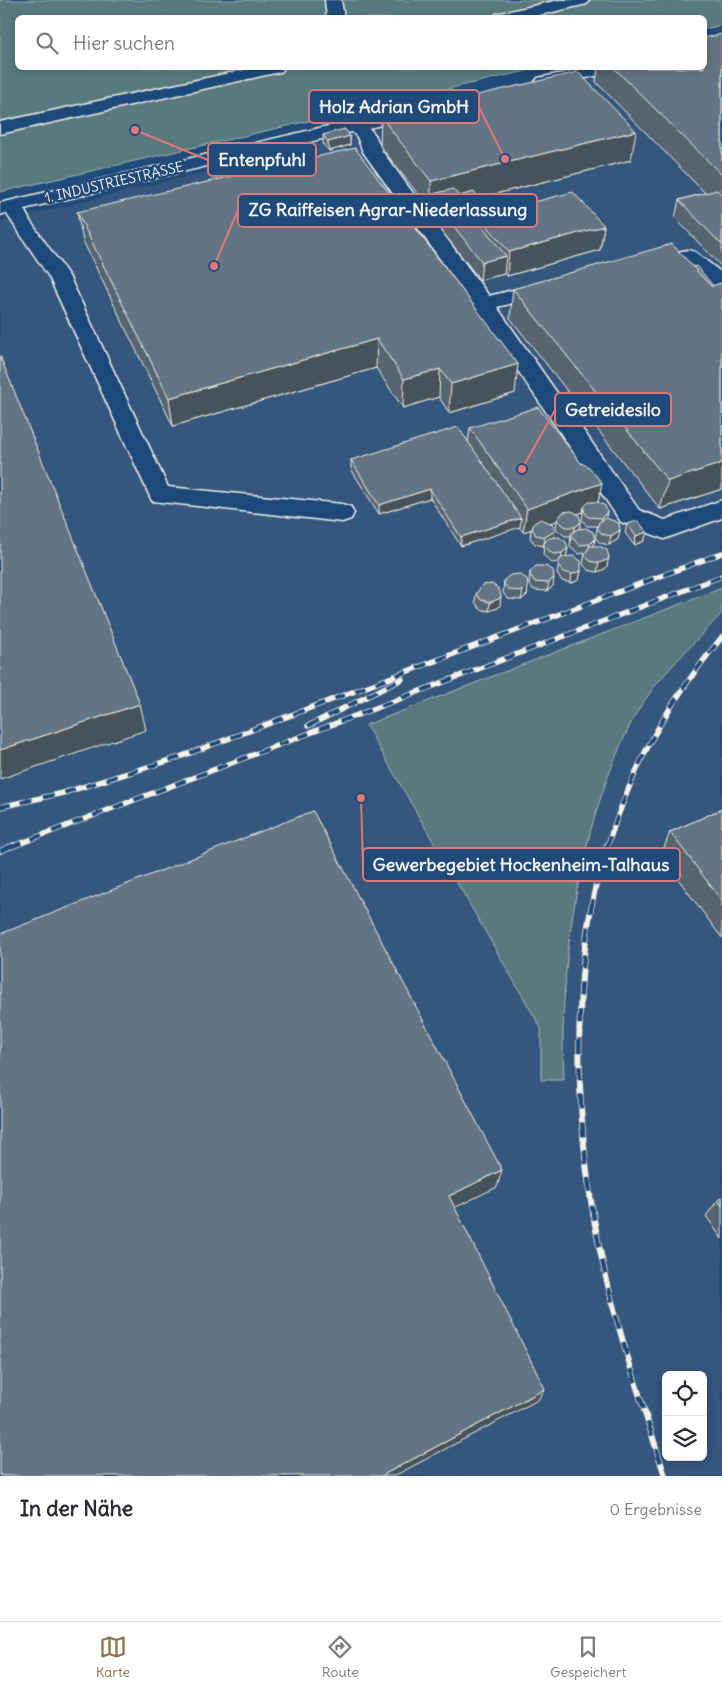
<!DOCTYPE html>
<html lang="de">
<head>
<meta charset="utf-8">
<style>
	body { margin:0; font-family:Delius,sans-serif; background:#f7f7f7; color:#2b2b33 }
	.controls { position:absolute; right:15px; bottom:15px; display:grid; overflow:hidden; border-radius:8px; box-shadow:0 2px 8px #0003 }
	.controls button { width:45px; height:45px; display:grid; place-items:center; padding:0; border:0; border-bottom:1px solid #e1e1e2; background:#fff; color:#2b2b33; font:25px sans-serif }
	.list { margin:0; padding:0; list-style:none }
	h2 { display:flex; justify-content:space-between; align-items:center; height:65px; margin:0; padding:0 20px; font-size:21px }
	h2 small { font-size:16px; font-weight:400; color:#7c7c81 }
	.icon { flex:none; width:28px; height:28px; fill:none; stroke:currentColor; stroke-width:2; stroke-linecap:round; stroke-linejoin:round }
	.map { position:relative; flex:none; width:722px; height:1476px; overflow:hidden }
	.search { position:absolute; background:#fff; box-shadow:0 2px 8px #0003; left:15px; right:15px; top:15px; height:55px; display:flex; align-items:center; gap:12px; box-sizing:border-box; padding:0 18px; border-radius:8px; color:#7c7c81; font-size:19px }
	.sheet { height:145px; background:#fff }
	nav { display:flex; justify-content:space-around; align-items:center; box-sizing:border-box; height:70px; border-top:1px solid #e1e1e2; background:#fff; font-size:14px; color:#7c7c81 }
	nav a { display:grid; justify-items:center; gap:2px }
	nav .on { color:#8a764a }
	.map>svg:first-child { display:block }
</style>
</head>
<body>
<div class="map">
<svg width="722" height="1476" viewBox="0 0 722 1476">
	<rect width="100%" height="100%" fill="#1f4a7a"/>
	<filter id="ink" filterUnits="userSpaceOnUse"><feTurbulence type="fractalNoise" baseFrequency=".02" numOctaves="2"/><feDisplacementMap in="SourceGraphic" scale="10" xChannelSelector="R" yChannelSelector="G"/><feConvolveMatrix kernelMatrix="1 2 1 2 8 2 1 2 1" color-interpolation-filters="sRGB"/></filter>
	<g filter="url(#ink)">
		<path fill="#34577d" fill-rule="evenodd" d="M 722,45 L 722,1476 L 0,1476 L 0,222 L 629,68 L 704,68 ZM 666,1375 L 703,1375 L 703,1457 L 666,1457 Z"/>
		<g fill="#587a7f" stroke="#a6b6b4">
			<path d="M 0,0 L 722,0 L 722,25 L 705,29 L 704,18 L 18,18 L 18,68 L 539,68 L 0,192 Z"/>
			<path d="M 722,588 L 722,613 C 691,647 653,681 632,721 C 579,827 558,962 564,1080 L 541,1080 L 541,1028 L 366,725 Z"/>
		</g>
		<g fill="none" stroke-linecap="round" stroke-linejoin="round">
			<defs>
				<g id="minor">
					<path d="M 325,0 L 341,0 L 344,18 L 327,18 Z"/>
					<path d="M 586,68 L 617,68 L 614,72 L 544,87 L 538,86 L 535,82 L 538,78 Z"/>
					<path d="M 417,105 L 424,107 L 426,111 L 424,115 L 369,128 L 375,135 L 382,151 L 489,296 L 548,281 L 555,283 L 559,288 L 555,293 L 497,307 L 639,510 L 665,520 L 722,500 L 722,518 L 664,539 L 621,522 L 476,309 L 363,152 L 357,137 L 352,132 L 24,209 L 30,221 L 69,276 L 168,487 L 342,504 L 351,507 L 354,513 L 351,519 L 342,522 L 152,501 L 49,277 L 6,213 L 0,215 L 0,203 Z"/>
					<path d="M 688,250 L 695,252 L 722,273 L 722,290 L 715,288 L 684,263 L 646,270 L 639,269 L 636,264 L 639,259 Z"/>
				</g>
				<g id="major">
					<path d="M 559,0 L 589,0 L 587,4 L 527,18 L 494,18 L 496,14 Z"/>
					<path d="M 253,68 L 284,68 L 281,72 L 275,73 L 0,134 L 0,122 Z"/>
				</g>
			</defs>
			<use href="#minor" stroke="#f4f1e8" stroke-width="3"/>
			<use href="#major" stroke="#f4f1e8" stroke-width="3"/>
			<use href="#minor" fill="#1f4a7a" fill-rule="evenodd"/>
			<use href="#major" fill="#1f4a7a" fill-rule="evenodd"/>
			<defs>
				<g id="rail-far1">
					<path d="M 308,726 L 402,679"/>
					<path d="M 0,807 L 63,793 L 177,758 L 722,553"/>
					<path d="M 11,847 L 722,576"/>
					<path d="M 607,847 C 635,761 665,707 722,637"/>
				</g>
				<g id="rail">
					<path d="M 607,845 C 566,970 575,1146 605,1273 C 621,1342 644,1409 665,1476"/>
					<path d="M 0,851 L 14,845"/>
				</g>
			</defs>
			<use href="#rail-far1" stroke="#f4f1e8" stroke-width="5.5"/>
			<use href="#rail" stroke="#f4f1e8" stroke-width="6"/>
			<use href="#rail-far1" stroke="#1f4a7a" stroke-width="4" stroke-dasharray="11" stroke-linecap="butt"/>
			<use href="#rail" stroke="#1f4a7a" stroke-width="4.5" stroke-dasharray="14" stroke-linecap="butt"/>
		</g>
		<g fill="#566572" stroke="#f4f1e8">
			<path d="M 722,34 L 722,267 L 675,218 L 679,200 L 705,193 L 596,82 L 598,68 L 704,68 Z"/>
			<path d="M 381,117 L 631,160 L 479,198 L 491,213 L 604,226 L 600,250 L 507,276 L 504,273 L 504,274 L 480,280 L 428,213 L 429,208 L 380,146 Z"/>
			<path d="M 323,135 L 350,136 L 350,145 L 329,151 L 323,144 Z"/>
			<path d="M 77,212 L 515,393 L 449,413 L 439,397 L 403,408 L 376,368 L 173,426 L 83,241 Z"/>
			<path d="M 722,283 L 722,489 L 660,509 L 510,318 L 513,289 L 713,286 Z"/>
			<path d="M 470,428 L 581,463 L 602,483 L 598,502 L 605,519 L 620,530 L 618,539 L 609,545 L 600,543 L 595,537 L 598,526 L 587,526 L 582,520 L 583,512 L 576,514 L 581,522 L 579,529 L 595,539 L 593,546 L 607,566 L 605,569 L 597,572 L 588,570 L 583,564 L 585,553 L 579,554 L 570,546 L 571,536 L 565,536 L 556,529 L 557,520 L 550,523 L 554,537 L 568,548 L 566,557 L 581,571 L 579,580 L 571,583 L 562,581 L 557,574 L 559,562 L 552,563 L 543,555 L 544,546 L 535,544 L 530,538 L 531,529 L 523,532 L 519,527 L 461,546 L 430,498 L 379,514 L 351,469 L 351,460 L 468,443 Z"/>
			<path d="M 627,524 L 647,532 L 644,541 L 634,545 L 625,533 Z"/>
			<path d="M 536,566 L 553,586 L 547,591 L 534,590 L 529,584 L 530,572 Z"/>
			<path d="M 504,580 L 528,586 L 527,595 L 521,600 L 508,599 L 503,593 Z"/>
			<path d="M 476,594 L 500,605 L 498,608 L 489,611 L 480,609 L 475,602 Z"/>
			<path d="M 722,809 L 722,938 L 661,856 L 670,832 Z"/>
			<path d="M 722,1197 L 722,1239 L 706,1216 L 718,1200 Z"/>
		</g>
		<g fill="#46525c" stroke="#f4f1e8">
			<path d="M 636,131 L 631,160 L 439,208 L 431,197 L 431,181 Z"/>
			<path d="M 350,136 L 350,145 L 329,151 L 328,142 Z"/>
			<path d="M 604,226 L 600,250 L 507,276 L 509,252 Z"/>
			<path d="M 506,256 L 504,274 L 480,280 L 482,262 Z"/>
			<path d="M 377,339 L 376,368 L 173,426 L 169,398 Z"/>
			<path d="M 518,364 L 515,393 L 449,413 L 451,384 Z"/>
			<path d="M 440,369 L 439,397 L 403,408 L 404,379 Z"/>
			<path d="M 722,463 L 722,489 L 660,509 L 668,481 Z"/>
			<path d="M 602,483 L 597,507 L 584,507 L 583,512 L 523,532 L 527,509 Z"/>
			<path d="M 430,489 L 430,498 L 379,514 L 379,505 Z"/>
			<path d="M 607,512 L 605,522 L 600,527 L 602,518 Z"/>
			<path d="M 521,518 L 520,527 L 461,546 L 461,537 Z"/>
			<path d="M 581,522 L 579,531 L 574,536 L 575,527 Z"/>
			<path d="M 620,530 L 618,539 L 609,545 L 611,536 Z"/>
			<path d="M 555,531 L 553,540 L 544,543 L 544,546 L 545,537 Z"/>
			<path d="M 647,532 L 644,541 L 634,545 L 636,536 Z"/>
			<path d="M 595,539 L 593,548 L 588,553 L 590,544 Z"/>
			<path d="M 568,548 L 566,557 L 561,562 L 562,553 Z"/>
			<path d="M 609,557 L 607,566 L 605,569 L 597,572 L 599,563 Z"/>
			<path d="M 581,571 L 579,580 L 571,583 L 572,574 Z"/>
			<path d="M 554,577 L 553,586 L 547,591 L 549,583 Z"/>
			<path d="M 528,586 L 527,595 L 521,600 L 523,591 Z"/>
			<path d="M 501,596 L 500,605 L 498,608 L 489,611 L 490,602 Z"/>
			<path d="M 140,704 L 146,730 L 0,779 L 0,750 Z"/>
			<path d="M 502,1170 L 497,1187 L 446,1212 L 449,1196 Z"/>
			<path d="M 545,1389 L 538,1400 L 394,1476 L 381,1476 Z"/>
		</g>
		<g fill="#647584" stroke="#f4f1e8">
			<path d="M 722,34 L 722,175 L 614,68 L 704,68 L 704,38 Z"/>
			<path d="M 578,72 L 636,131 L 431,181 L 381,117 Z"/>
			<path d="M 345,129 L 350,136 L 328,142 L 323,135 Z"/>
			<path d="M 355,148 L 518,364 L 451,384 L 440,369 L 404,379 L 377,339 L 169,398 L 77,212 Z"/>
			<path d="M 453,189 L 459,196 L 474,192 L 491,213 L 479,216 L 479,222 L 506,256 L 482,262 L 429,195 Z"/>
			<path d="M 717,190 L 722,195 L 722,245 L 679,200 Z"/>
			<path d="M 573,192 L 604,226 L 509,252 L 479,216 Z"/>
			<path d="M 672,244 L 711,286 L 722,283 L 722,463 L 668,481 L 513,289 Z"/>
			<path d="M 697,266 L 713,286 L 711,286 L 693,267 Z"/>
			<path d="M 0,356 L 140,704 L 0,750 Z"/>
			<path d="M 538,407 L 581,463 L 589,467 L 602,483 L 527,509 L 470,428 Z"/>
			<path d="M 458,427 L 521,518 L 461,537 L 430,489 L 379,505 L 351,460 Z"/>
			<path d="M 589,502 L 598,502 L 605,506 L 607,512 L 602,518 L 588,517 L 584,511 L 584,507 Z"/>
			<path d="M 572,511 L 579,515 L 581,522 L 575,527 L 566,527 L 557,520 L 563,512 Z"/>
			<path d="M 606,518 L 619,523 L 620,530 L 611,536 L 602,534 L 597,528 L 599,522 Z"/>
			<path d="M 541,519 L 553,524 L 555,531 L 545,537 L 536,535 L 532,529 L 534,523 Z"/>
			<path d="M 638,521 L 647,532 L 636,536 L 627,524 Z"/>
			<path d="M 586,528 L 593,532 L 595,539 L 590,544 L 580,545 L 571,537 L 571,534 L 577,529 Z"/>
			<path d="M 559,537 L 566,542 L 568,548 L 562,553 L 553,554 L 544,546 L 544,543 L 549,538 Z"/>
			<path d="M 590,546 L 599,546 L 607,550 L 609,557 L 607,560 L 599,563 L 590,561 L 584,555 Z"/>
			<path d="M 573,556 L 581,561 L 581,571 L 572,574 L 563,572 L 558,565 L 560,559 L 564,557 Z"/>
			<path d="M 536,566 L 545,566 L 553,570 L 554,577 L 549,583 L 535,582 L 530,575 L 530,572 Z"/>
			<path d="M 519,574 L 527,579 L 528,586 L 523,591 L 509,590 L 504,584 L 504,580 L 510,575 Z"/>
			<path d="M 492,584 L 499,589 L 501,596 L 499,599 L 490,602 L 481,600 L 476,594 L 482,585 Z"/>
			<path d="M 722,809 L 722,901 L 670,832 Z"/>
			<path d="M 313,811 L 502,1170 L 449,1196 L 545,1389 L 381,1476 L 0,1476 L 0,934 Z"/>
			<path d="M 722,1197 L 722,1206 L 718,1200 Z"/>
		</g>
	</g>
	<g text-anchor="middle" stroke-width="5" stroke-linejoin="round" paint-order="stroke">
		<g font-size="14" fill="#f4f1e8" stroke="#1f4a7a">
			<text transform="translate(114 182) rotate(-13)" y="5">1. INDUSTRIESTRASSE</text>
		</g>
	</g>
	<path fill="none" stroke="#e27875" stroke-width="2" d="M505 159L479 107M135 130L208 160M214 266L238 210M522 469L555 410M361 798L363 865"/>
	<g fill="#e27875" stroke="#1f4a7a" stroke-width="2">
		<circle cx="505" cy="159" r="5"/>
		<circle cx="135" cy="130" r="5"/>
		<circle cx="214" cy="266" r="5"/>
		<circle cx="522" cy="469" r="5"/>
		<circle cx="361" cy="798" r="5"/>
	</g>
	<g fill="#1f4a7a" stroke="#e27875" stroke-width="2">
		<rect x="309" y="90" width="170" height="33" rx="5"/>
		<rect x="208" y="143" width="108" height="33" rx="5"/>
		<rect x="238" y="194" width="299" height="33" rx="5"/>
		<rect x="555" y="393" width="116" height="33" rx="5"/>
		<rect x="363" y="848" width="317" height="33" rx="5"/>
	</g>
	<g font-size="18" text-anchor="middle" font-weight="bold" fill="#f4f1e8">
		<text x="394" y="113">Holz Adrian GmbH</text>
		<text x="262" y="166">Entenpfuhl</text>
		<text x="388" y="216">ZG Raiffeisen Agrar-Niederlassung</text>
		<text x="613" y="416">Getreidesilo</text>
		<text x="521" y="871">Gewerbegebiet Hockenheim-Talhaus</text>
	</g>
</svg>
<div class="controls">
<button><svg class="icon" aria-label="locate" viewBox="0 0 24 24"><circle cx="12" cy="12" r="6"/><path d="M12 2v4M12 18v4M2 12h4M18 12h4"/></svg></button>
<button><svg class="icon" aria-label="layers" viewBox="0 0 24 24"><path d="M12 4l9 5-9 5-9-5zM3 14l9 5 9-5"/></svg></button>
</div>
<div class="search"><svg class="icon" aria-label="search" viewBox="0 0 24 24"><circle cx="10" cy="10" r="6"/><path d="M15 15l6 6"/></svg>Hier suchen</div>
</div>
<section class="sheet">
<h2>In der Nähe<small>0 Ergebnisse</small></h2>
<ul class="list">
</ul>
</section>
<nav>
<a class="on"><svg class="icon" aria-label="map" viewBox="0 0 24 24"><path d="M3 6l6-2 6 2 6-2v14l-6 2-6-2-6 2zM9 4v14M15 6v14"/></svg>Karte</a>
<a><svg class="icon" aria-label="directions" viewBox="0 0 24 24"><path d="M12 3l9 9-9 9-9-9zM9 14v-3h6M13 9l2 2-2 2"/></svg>Route</a>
<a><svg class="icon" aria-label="saved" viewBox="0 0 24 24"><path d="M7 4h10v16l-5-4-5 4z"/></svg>Gespeichert</a>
</nav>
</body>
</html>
